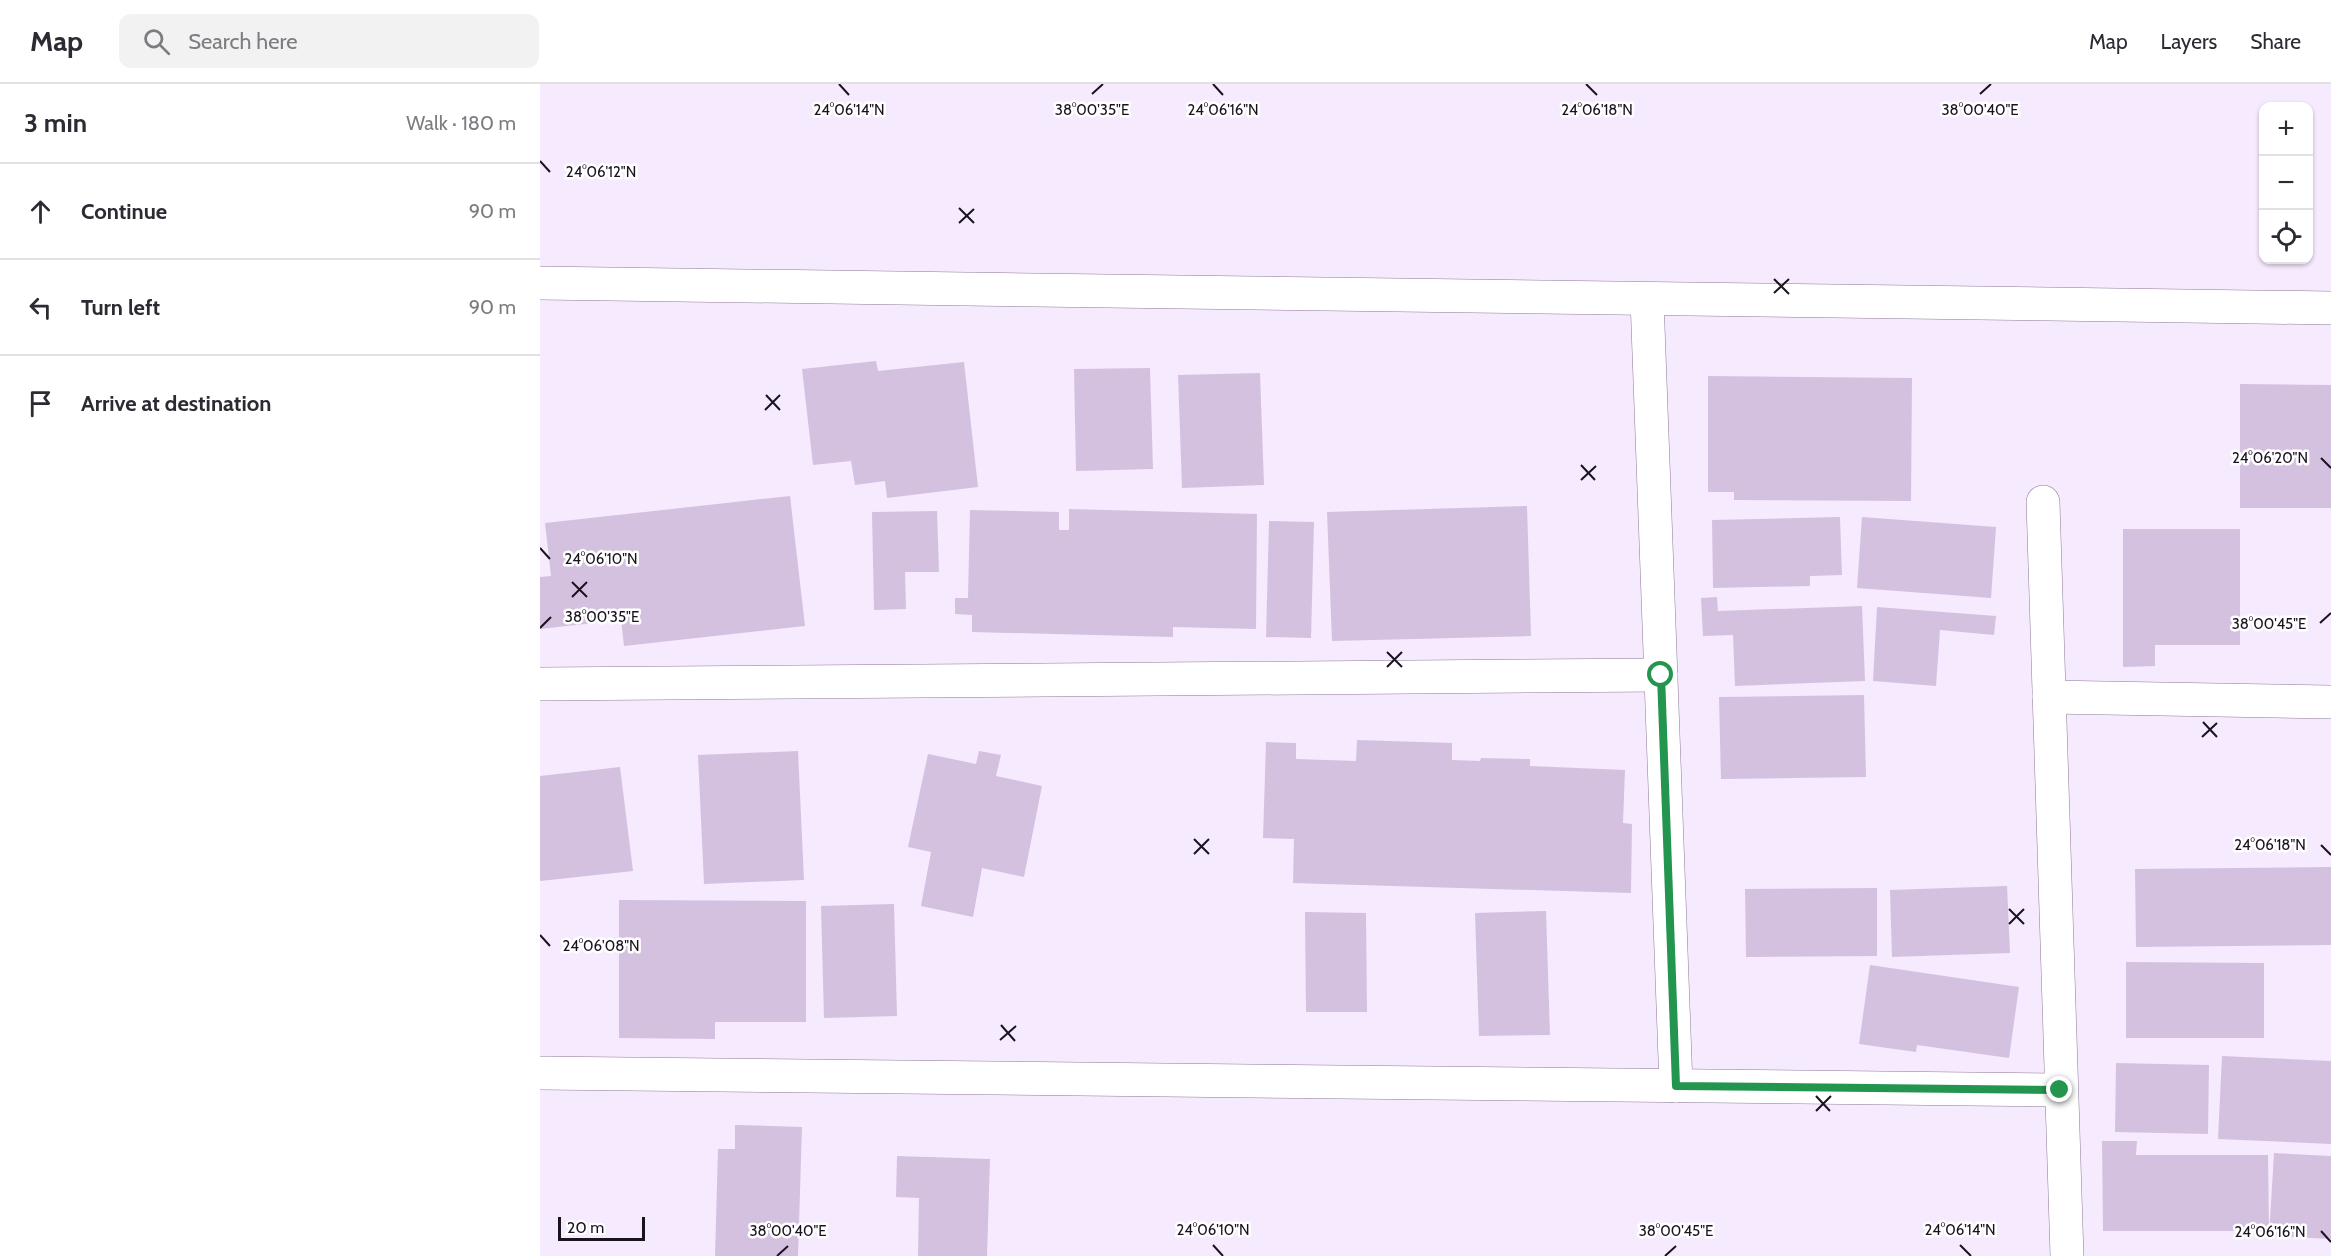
<!DOCTYPE html>
<html lang="en">
<head>
<meta charset="utf-8">
<style>
	body { margin:0; font-family:Cabin,sans-serif; background:#f2f2f3; color:#2b2b33 }
	.controls { position:absolute; right:18px; top:18px; display:grid; overflow:hidden; border-radius:12px; box-shadow:0 2px 4px #0004 }
	.controls button { width:54px; height:54px; display:grid; place-items:center; padding:0; border:0; border-bottom:2px solid #e1e1e2; background:#fff; color:#2b2b33; font:30px sans-serif }
	.scale { position:absolute; left:18px; bottom:15px; width:87px; box-sizing:border-box; padding-left:6px; border:3px solid #1a131e; border-top:0; font-size:16px; line-height:21px; white-space:nowrap; color:#1a131e; -webkit-text-stroke:4px #fff; paint-order:stroke }
	.stop { position:absolute; width:18px; height:18px; margin:-14px; border:4px solid #24954f; border-radius:50%; background:#fff }
	.stop.end { background:#24954f; border-color:#fff; box-shadow:0 2px 6px #0008 }
	.list { margin:0; padding:0; list-style:none }
	h2 { display:flex; justify-content:space-between; align-items:center; height:78px; margin:0; padding:0 24px; font-size:26px }
	h2 small { font-size:20px; font-weight:400; color:#7c7c81 }
	.list li { display:grid; grid-template-columns:39px 1fr auto; gap:18px; align-items:center; box-sizing:border-box; height:96px; padding:0 24px; border-top:2px solid #e1e1e2 }
	.list b { display:block; font-size:22px; white-space:nowrap }
	.list em { font-size:20px; font-style:normal; color:#7c7c81 }
	.icon { flex:none; width:33px; height:33px; fill:none; stroke:currentColor; stroke-width:2; stroke-linecap:round; stroke-linejoin:round }
	.map { position:relative; flex:none; width:1791px; height:1172px; overflow:hidden }
	header { display:flex; align-items:center; gap:36px; box-sizing:border-box; height:84px; padding:0 30px; background:#fff; border-bottom:2px solid #e1e1e2 }
	header strong { font-size:28px }
	nav { display:flex; gap:33px; margin-inline-start:auto; font-size:21px }
	.search { width:420px; height:54px; background:#f2f2f3; display:flex; align-items:center; gap:15px; box-sizing:border-box; padding:0 21px; border-radius:12px; color:#7c7c81; font-size:22px }
	main { display:flex }
	aside { flex:1; background:#fff }
	.map>svg:first-child { display:block }
</style>
</head>
<body>
<header>
<strong>Map</strong>
<div class="search"><svg class="icon" aria-label="search" viewBox="0 0 24 24"><circle cx="10" cy="10" r="6"/><path d="M15 15l6 6"/></svg>Search here</div>
<nav><a>Map</a><a>Layers</a><a>Share</a></nav>
</header>
<main>
<aside>
<h2>3 min<small>Walk · 180 m</small></h2>
<ul class="list">
<li><svg class="icon" aria-label="ahead" viewBox="0 0 24 24"><path d="M12 20V5M6 11l6-6 6 6"/></svg><div><b>Continue</b></div><em>90 m</em></li>
<li><svg class="icon" aria-label="left" viewBox="0 0 24 24"><path d="M17 20v-9H6M10 6l-5 5 5 5"/></svg><div><b>Turn left</b></div><em>90 m</em></li>
<li><svg class="icon" aria-label="arrive" viewBox="0 0 24 24"><path d="M6 21V4h12l-3 4 3 4H6"/></svg><div><b>Arrive at destination</b></div></li>
</ul>
</aside>
<div class="map">
<svg width="1791" height="1172" viewBox="0 0 1791 1172">
	<rect width="100%" height="100%" fill="#f6eafe"/>
	<g fill="#d4c1e0">
		<path d="M 336,277 L 338,287 L 424,278 L 438,403 L 347,414 L 345,397 L 315,401 L 311,377 L 273,381 L 262,285 Z"/>
		<path d="M 610,284 L 613,385 L 536,387 L 534,285 Z"/>
		<path d="M 720,289 L 724,401 L 642,404 L 638,291 Z"/>
		<path d="M 1168,292 L 1372,294 L 1371,417 L 1194,416 L 1194,408 L 1168,408 Z"/>
		<path d="M 1700,300 L 1791,301 L 1791,424 L 1700,424 Z"/>
		<path d="M 250,412 L 265,542 L 84,562 L 81,536 L 0,545 L 0,493 L 11,492 L 5,439 Z"/>
		<path d="M 987,422 L 991,552 L 792,557 L 787,428 Z"/>
		<path d="M 529,425 L 717,430 L 716,545 L 633,543 L 633,553 L 432,548 L 432,531 L 415,530 L 415,514 L 428,514 L 430,426 L 519,428 L 519,446 L 529,446 Z"/>
		<path d="M 397,427 L 399,488 L 365,488 L 366,525 L 334,526 L 332,428 Z"/>
		<path d="M 1300,433 L 1302,491 L 1270,492 L 1270,502 L 1173,504 L 1172,436 Z"/>
		<path d="M 1322,433 L 1456,443 L 1451,514 L 1317,504 Z"/>
		<path d="M 729,437 L 774,438 L 771,554 L 726,553 Z"/>
		<path d="M 1583,445 L 1700,445 L 1700,561 L 1615,561 L 1615,582 L 1583,583 Z"/>
		<path d="M 1177,513 L 1178,527 L 1322,522 L 1325,597 L 1195,602 L 1193,551 L 1163,552 L 1161,514 Z"/>
		<path d="M 1337,523 L 1456,532 L 1454,551 L 1400,546 L 1396,602 L 1333,597 Z"/>
		<path d="M 1324,611 L 1326,693 L 1181,695 L 1179,613 Z"/>
		<path d="M 817,656 L 912,659 L 912,676 L 940,677 L 941,674 L 990,675 L 990,682 L 1085,686 L 1083,739 L 1092,740 L 1091,809 L 753,799 L 754,755 L 723,754 L 726,658 L 756,659 L 756,675 L 816,677 Z"/>
		<path d="M 258,667 L 264,796 L 164,800 L 158,671 Z"/>
		<path d="M 439,667 L 461,671 L 456,692 L 502,702 L 484,793 L 442,784 L 433,833 L 381,822 L 391,768 L 368,763 L 388,670 L 436,680 Z"/>
		<path d="M 80,683 L 93,787 L 0,797 L 0,692 Z"/>
		<path d="M 1791,783 L 1791,861 L 1596,863 L 1595,785 Z"/>
		<path d="M 1467,802 L 1470,869 L 1352,873 L 1350,806 Z"/>
		<path d="M 1337,804 L 1337,872 L 1206,873 L 1205,805 Z"/>
		<path d="M 79,816 L 266,817 L 266,938 L 175,938 L 175,955 L 79,954 Z"/>
		<path d="M 354,820 L 357,932 L 284,934 L 281,822 Z"/>
		<path d="M 1006,827 L 1010,951 L 939,952 L 935,829 Z"/>
		<path d="M 765,828 L 826,829 L 827,928 L 766,928 Z"/>
		<path d="M 1586,878 L 1724,879 L 1724,954 L 1586,954 Z"/>
		<path d="M 1330,881 L 1479,903 L 1469,974 L 1377,961 L 1376,968 L 1319,960 Z"/>
		<path d="M 1682,972 L 1791,977 L 1791,1060 L 1678,1055 Z"/>
		<path d="M 1576,979 L 1669,981 L 1668,1050 L 1575,1048 Z"/>
		<path d="M 195,1041 L 262,1043 L 258,1172 L 175,1172 L 178,1065 L 195,1065 Z"/>
		<path d="M 1562,1057 L 1597,1057 L 1596,1071 L 1728,1071 L 1729,1147 L 1563,1147 Z"/>
		<path d="M 1734,1069 L 1791,1072 L 1791,1155 L 1729,1152 Z"/>
		<path d="M 357,1072 L 450,1075 L 447,1172 L 378,1172 L 379,1114 L 356,1113 Z"/>
	</g>
	<g fill="none" stroke-linecap="round" stroke-linejoin="round">
		<defs>
			<g id="minor">
				<path d="M 0,199 L 1791,224"/>
				<path d="M 1107,215 L 1136,1002"/>
				<path d="M 1503,418 L 1527,1172"/>
				<path d="M 0,600 L 1121,591"/>
				<path d="M 1509,613 L 1791,618"/>
				<path d="M 0,989 L 1520,1006"/>
			</g>
		</defs>
		<use href="#minor" stroke="#8d7b98" stroke-width="34"/>
		<use href="#minor" stroke="#fff" stroke-width="33"/>
	</g>
	<g fill="none" stroke-linecap="round" stroke-linejoin="round">
		<path stroke="#24954f" stroke-width="8" d="M 1121,591 L 1136,1002 L 1520,1006"/>
	</g>
	<path fill="none" stroke="#1a131e" stroke-width="2" d="M 299,0 L 309,11M 673,0 L 683,11M 1046,0 L 1057,11M 552,10 L 563,0M 1440,10 L 1451,0M 0,77 L 10,88M 419,124 L 434,139M 419,139 L 434,125M 1234,195 L 1249,210M 1234,209 L 1249,195M 226,311 L 240,326M 225,326 L 240,311M 1781,374 L 1791,384M 1041,381 L 1055,396M 1041,396 L 1056,382M 0,464 L 10,475M 32,498 L 47,513M 32,513 L 47,498M 1780,539 L 1791,529M 0,544 L 11,533M 847,568 L 862,583M 847,583 L 862,568M 1663,638 L 1677,653M 1662,653 L 1677,639M 654,755 L 669,770M 1781,761 L 1791,771M 654,770 L 669,755M 1469,825 L 1484,840M 1469,840 L 1484,825M 0,851 L 10,862M 461,941 L 475,957M 460,956 L 476,942M 1276,1012 L 1290,1027M 1276,1027 L 1291,1012M 1781,1147 L 1791,1158M 673,1161 L 683,1172M 1420,1161 L 1431,1172M 237,1172 L 248,1162M 1125,1172 L 1136,1162"/>
	<g font-size="15" text-anchor="middle" fill="#1a131e" stroke="#fff" stroke-width="5" stroke-linejoin="round" paint-order="stroke">
		<text x="552" y="31">38°00'35"E</text>
		<text x="1440" y="31">38°00'40"E</text>
		<text x="683" y="31">24°06'16"N</text>
		<text x="309" y="31">24°06'14"N</text>
		<text x="1057" y="31">24°06'18"N</text>
		<text x="61" y="93">24°06'12"N</text>
		<text x="1730" y="379">24°06'20"N</text>
		<text x="61" y="480">24°06'10"N</text>
		<text x="62" y="538">38°00'35"E</text>
		<text x="1729" y="545">38°00'45"E</text>
		<text x="1730" y="766">24°06'18"N</text>
		<text x="61" y="867">24°06'08"N</text>
		<text x="673" y="1151">24°06'10"N</text>
		<text x="1420" y="1151">24°06'14"N</text>
		<text x="248" y="1152">38°00'40"E</text>
		<text x="1136" y="1152">38°00'45"E</text>
		<text x="1730" y="1153">24°06'16"N</text>
	</g>
</svg>
<div class="controls">
<button>+</button>
<button>−</button>
<button><svg class="icon" aria-label="locate" viewBox="0 0 24 24"><circle cx="12" cy="12" r="6"/><path d="M12 2v4M12 18v4M2 12h4M18 12h4"/></svg></button>
</div>
<div class="scale">20 m</div>
<div class="stop" style="left:1121px;top:591px"></div>
<div class="stop end" style="left:1520px;top:1006px"></div>
</div>
</main>
</body>
</html>
